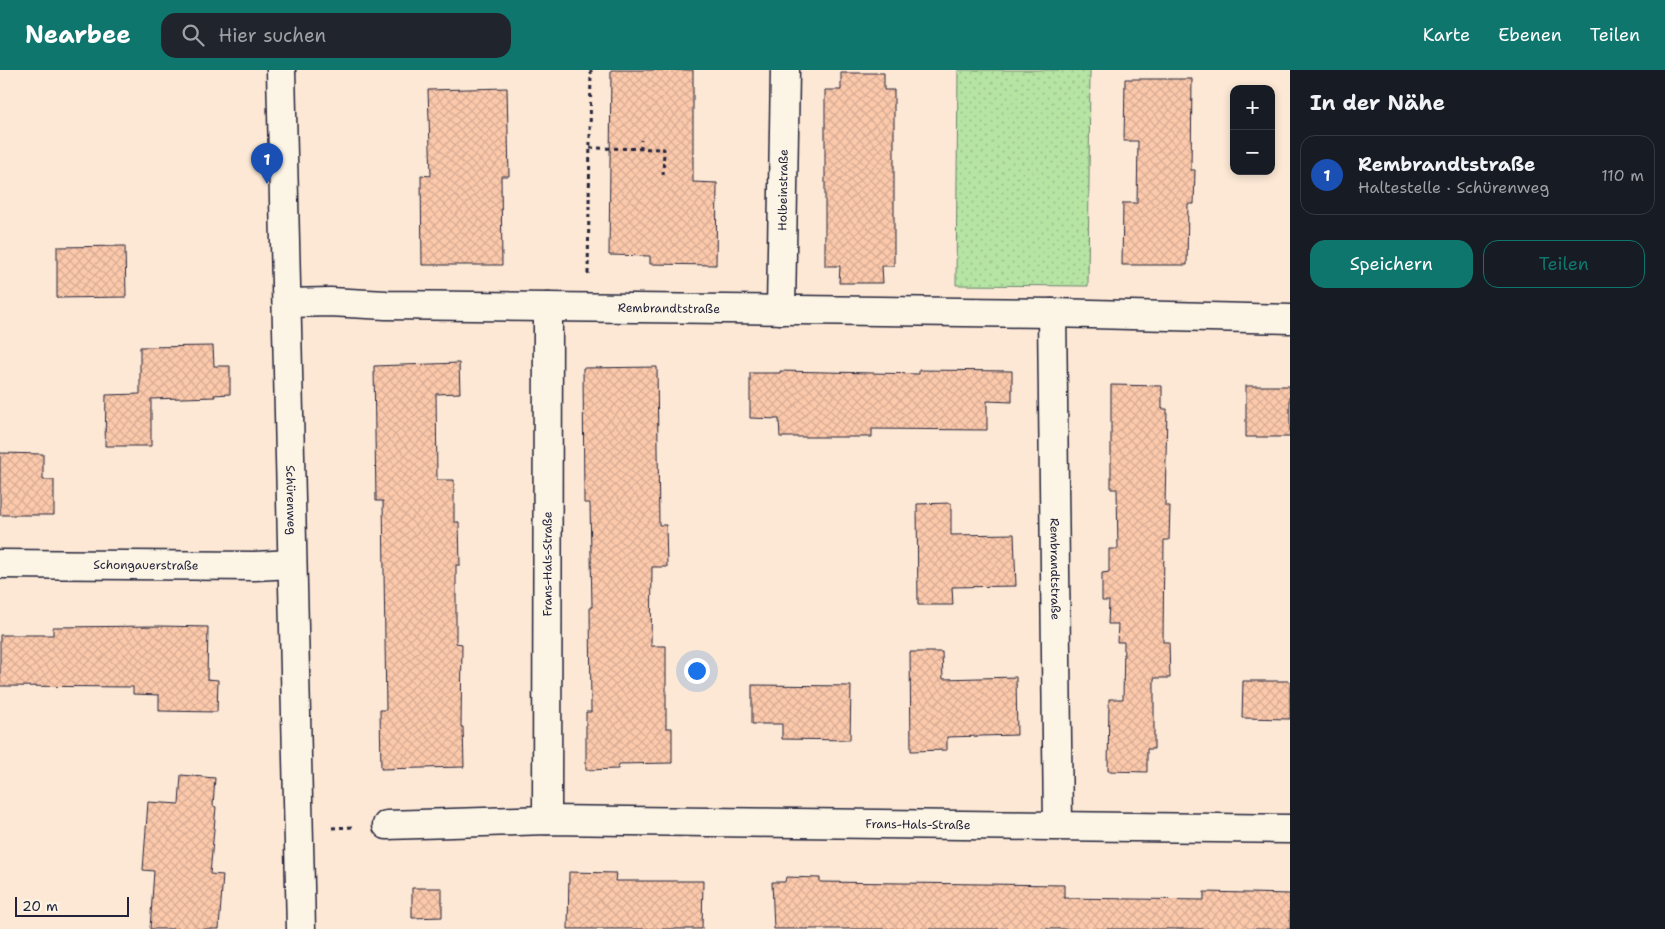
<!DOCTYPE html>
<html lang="de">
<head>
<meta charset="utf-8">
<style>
	body { margin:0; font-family:"Shantell Sans",sans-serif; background:#20242c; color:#f1f3f6 }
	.controls { position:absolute; right:15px; top:15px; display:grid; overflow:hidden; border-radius:10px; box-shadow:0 2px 8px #0003 }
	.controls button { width:45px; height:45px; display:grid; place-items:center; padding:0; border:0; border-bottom:1px solid #363941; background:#171b24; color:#f1f3f6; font:25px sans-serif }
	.scale { position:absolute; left:15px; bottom:12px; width:114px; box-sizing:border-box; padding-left:5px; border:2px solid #22223b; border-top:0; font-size:14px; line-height:18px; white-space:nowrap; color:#22223b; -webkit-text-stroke:4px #fcf5e5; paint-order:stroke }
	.you { position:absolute; left:696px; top:600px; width:18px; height:18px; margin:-12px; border:4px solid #fff; border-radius:50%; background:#1a73e8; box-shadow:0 0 0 8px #1a73e833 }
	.badge { display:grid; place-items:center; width:32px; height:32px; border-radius:50%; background:#0f766e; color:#fff; font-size:16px; font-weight:700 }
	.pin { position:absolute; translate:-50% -41px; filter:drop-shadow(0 1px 2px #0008) }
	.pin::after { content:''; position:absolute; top:26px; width:18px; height:15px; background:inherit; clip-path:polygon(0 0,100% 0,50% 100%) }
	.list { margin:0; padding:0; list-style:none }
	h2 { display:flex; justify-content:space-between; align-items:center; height:65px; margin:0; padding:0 20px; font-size:21px }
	h2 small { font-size:16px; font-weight:400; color:#9ea1a6 }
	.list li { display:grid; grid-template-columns:32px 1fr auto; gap:15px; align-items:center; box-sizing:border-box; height:80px; margin:0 10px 10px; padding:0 10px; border:1px solid #363941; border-radius:15px }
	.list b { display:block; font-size:19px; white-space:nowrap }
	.list p { margin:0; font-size:16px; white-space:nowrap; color:#9ea1a6 }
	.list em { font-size:16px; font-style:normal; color:#9ea1a6 }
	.actions { display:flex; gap:10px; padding:15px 20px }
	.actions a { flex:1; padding:11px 0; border:1px solid #0f766e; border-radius:15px; text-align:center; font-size:18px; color:#0f766e }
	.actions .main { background:#0f766e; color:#fff }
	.icon { flex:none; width:28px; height:28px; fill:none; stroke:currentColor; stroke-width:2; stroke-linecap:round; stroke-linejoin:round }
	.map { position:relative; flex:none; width:1290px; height:859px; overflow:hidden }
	header { display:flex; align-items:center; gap:30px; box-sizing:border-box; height:70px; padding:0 25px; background:#0f766e; color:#fff }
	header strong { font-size:24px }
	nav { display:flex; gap:28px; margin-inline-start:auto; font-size:18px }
	.search { width:350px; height:45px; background:#20242c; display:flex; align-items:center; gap:12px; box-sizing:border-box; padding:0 18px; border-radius:15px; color:#9ea1a6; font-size:19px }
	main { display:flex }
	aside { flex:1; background:#171b24 }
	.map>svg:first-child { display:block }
</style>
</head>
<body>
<header>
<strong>Nearbee</strong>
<div class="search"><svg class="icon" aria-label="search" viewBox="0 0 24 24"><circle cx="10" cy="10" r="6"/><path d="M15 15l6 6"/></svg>Hier suchen</div>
<nav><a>Karte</a><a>Ebenen</a><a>Teilen</a></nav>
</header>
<main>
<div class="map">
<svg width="1290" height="859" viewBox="0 0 1290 859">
	<defs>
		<pattern id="grass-dots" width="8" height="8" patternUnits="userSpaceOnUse" patternTransform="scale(1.25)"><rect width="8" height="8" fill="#b5e4a3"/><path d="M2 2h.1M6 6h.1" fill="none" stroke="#9bc38d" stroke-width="1.8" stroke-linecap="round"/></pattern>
		<pattern id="building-cross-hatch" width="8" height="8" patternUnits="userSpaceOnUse" patternTransform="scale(1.25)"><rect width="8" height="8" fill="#fcc9ab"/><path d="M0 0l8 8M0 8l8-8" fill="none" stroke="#d8ac94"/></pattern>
	</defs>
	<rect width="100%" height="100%" fill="#fce8d4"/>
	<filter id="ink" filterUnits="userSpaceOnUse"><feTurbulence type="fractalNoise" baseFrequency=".02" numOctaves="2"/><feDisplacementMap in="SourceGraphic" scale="10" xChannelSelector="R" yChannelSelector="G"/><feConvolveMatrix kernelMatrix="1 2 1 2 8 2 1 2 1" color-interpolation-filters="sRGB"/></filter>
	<g filter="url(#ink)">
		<path fill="url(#grass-dots)" stroke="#6c836f" d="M 958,0 L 1090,0 L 1088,216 L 956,215 Z"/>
		<g fill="url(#building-cross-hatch)" stroke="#22223b">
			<path d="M 611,0 L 693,0 L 693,112 L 717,113 L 716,195 L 650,194 L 650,186 L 609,185 Z"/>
			<path d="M 841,3 L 884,3 L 884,20 L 894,20 L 894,196 L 882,196 L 883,213 L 839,213 L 840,196 L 825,196 L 825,20 L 841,20 Z"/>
			<path d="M 1125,9 L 1192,9 L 1191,100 L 1195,100 L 1194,134 L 1188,134 L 1187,195 L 1122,195 L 1123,133 L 1137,133 L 1138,71 L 1124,71 Z"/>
			<path d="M 507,18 L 509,106 L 501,106 L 502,195 L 422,195 L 421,105 L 431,106 L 428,20 Z"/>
			<path d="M 125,176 L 126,227 L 57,228 L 57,177 Z"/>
			<path d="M 213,276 L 214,296 L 230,296 L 230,324 L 214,325 L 215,327 L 151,329 L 151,376 L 105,376 L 106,325 L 140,324 L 140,277 Z"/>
			<path d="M 459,293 L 460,323 L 436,324 L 437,410 L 454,410 L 454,452 L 459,452 L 460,495 L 456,495 L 456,573 L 462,574 L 461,657 L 463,657 L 464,697 L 381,699 L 380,640 L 386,640 L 383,431 L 376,431 L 374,296 Z"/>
			<path d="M 657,297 L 659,455 L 666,455 L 667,497 L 652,497 L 651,576 L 666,576 L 666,658 L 672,658 L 672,693 L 619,694 L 618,699 L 586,700 L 586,642 L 591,642 L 590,537 L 592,537 L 590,433 L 584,433 L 583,298 Z"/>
			<path d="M 919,300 L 1012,301 L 1012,332 L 987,331 L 987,360 L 872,359 L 872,367 L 780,367 L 779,349 L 750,348 L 750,303 L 780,303 L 780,301 L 919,304 Z"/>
			<path d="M 1111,315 L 1162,316 L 1162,339 L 1167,339 L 1165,436 L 1170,436 L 1169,470 L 1164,470 L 1163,572 L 1169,572 L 1170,608 L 1154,608 L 1154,679 L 1147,679 L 1147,702 L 1108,701 L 1109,629 L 1123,629 L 1124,572 L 1117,572 L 1118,554 L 1108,554 L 1109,531 L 1102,531 L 1102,503 L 1109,502 L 1109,479 L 1118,479 L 1117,419 L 1111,419 Z"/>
			<rect x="1246" y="316" width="44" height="51"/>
			<path d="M 0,383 L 43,384 L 43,410 L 54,410 L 54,445 L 0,445 Z"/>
			<path d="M 951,433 L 951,465 L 1014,464 L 1016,516 L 952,517 L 953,535 L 918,535 L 917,434 Z"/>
			<path d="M 160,556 L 208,557 L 207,609 L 218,610 L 217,642 L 159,641 L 159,625 L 133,624 L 133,617 L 0,616 L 0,565 L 53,565 L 53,557 Z"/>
			<path d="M 910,582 L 942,582 L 943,609 L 1016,607 L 1017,665 L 947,667 L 947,680 L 911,681 Z"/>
			<path d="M 1243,611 L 1290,611 L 1290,649 L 1242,648 Z"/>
			<path d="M 752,615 L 851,616 L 850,670 L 782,669 L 782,654 L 752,654 Z"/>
			<path d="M 181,705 L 215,708 L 213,736 L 216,737 L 210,804 L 223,805 L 219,859 L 150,859 L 154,801 L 143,800 L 148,732 L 179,734 Z"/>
			<path d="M 569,802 L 616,803 L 615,811 L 703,811 L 702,859 L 568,859 Z"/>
			<path d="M 786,807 L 820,808 L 820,812 L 1064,815 L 1064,828 L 1204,830 L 1204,822 L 1290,824 L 1290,859 L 774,859 L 772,812 L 785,812 Z"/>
			<path d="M 412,818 L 442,818 L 442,847 L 412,848 Z"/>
		</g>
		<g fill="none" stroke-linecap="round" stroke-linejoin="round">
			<defs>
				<g id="street">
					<path id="s1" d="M 287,233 L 330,232 L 386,235 L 1052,243 L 1290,249"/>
					<path id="s2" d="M 781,240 L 785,0"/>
					<path id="s3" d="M 1052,243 L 1058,755"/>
					<path id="s4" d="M 0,494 L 255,496 L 292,494"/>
					<path id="s5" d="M 547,750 L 548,237"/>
					<path id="s6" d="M 387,755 L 547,750 L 1290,759"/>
				</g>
				<g id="secondary">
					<path id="s7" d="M 281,0 L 301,859"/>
				</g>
			</defs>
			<use href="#street" stroke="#22223b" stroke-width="31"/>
			<use href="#secondary" stroke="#22223b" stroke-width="31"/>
			<g stroke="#22223b" stroke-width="3" stroke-dasharray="4 4" stroke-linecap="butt">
				<path d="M 590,78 L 664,79 L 663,109"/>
				<path d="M 641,79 L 641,70"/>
				<path d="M 588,204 L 591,0"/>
				<path d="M 332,758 L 353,757"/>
			</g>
			<use href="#street" stroke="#fcf5e5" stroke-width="28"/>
			<use href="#secondary" stroke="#fcf5e5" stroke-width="28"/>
		</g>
	</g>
	<g text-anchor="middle" stroke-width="5" stroke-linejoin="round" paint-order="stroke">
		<g font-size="12" fill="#22223b" stroke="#fcf5e5">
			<text dy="4" stroke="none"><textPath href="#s2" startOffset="120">Holbeinstraße</textPath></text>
			<text dy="4" stroke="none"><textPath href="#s1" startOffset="382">Rembrandtstraße</textPath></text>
			<text dy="4" stroke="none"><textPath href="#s7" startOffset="430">Schürenweg</textPath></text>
			<text dy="4" stroke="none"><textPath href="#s5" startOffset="256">Frans-Hals-Straße</textPath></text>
			<text dy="4" stroke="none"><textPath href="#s4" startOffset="146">Schongauerstraße</textPath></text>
			<text dy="4" stroke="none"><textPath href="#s3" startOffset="256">Rembrandtstraße</textPath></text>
			<text dy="4" stroke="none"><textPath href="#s6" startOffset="531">Frans-Hals-Straße</textPath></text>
		</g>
	</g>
</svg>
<div class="controls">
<button>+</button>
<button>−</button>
</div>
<div class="scale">20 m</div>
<div class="you"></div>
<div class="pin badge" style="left:267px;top:114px;background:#1a4fb4">1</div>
</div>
<aside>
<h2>In der Nähe<small></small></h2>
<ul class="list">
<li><span class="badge" style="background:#1a4fb4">1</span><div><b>Rembrandtstraße</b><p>Haltestelle · Schürenweg</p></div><em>110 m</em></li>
</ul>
<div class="actions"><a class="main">Speichern</a><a>Teilen</a></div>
</aside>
</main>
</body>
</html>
